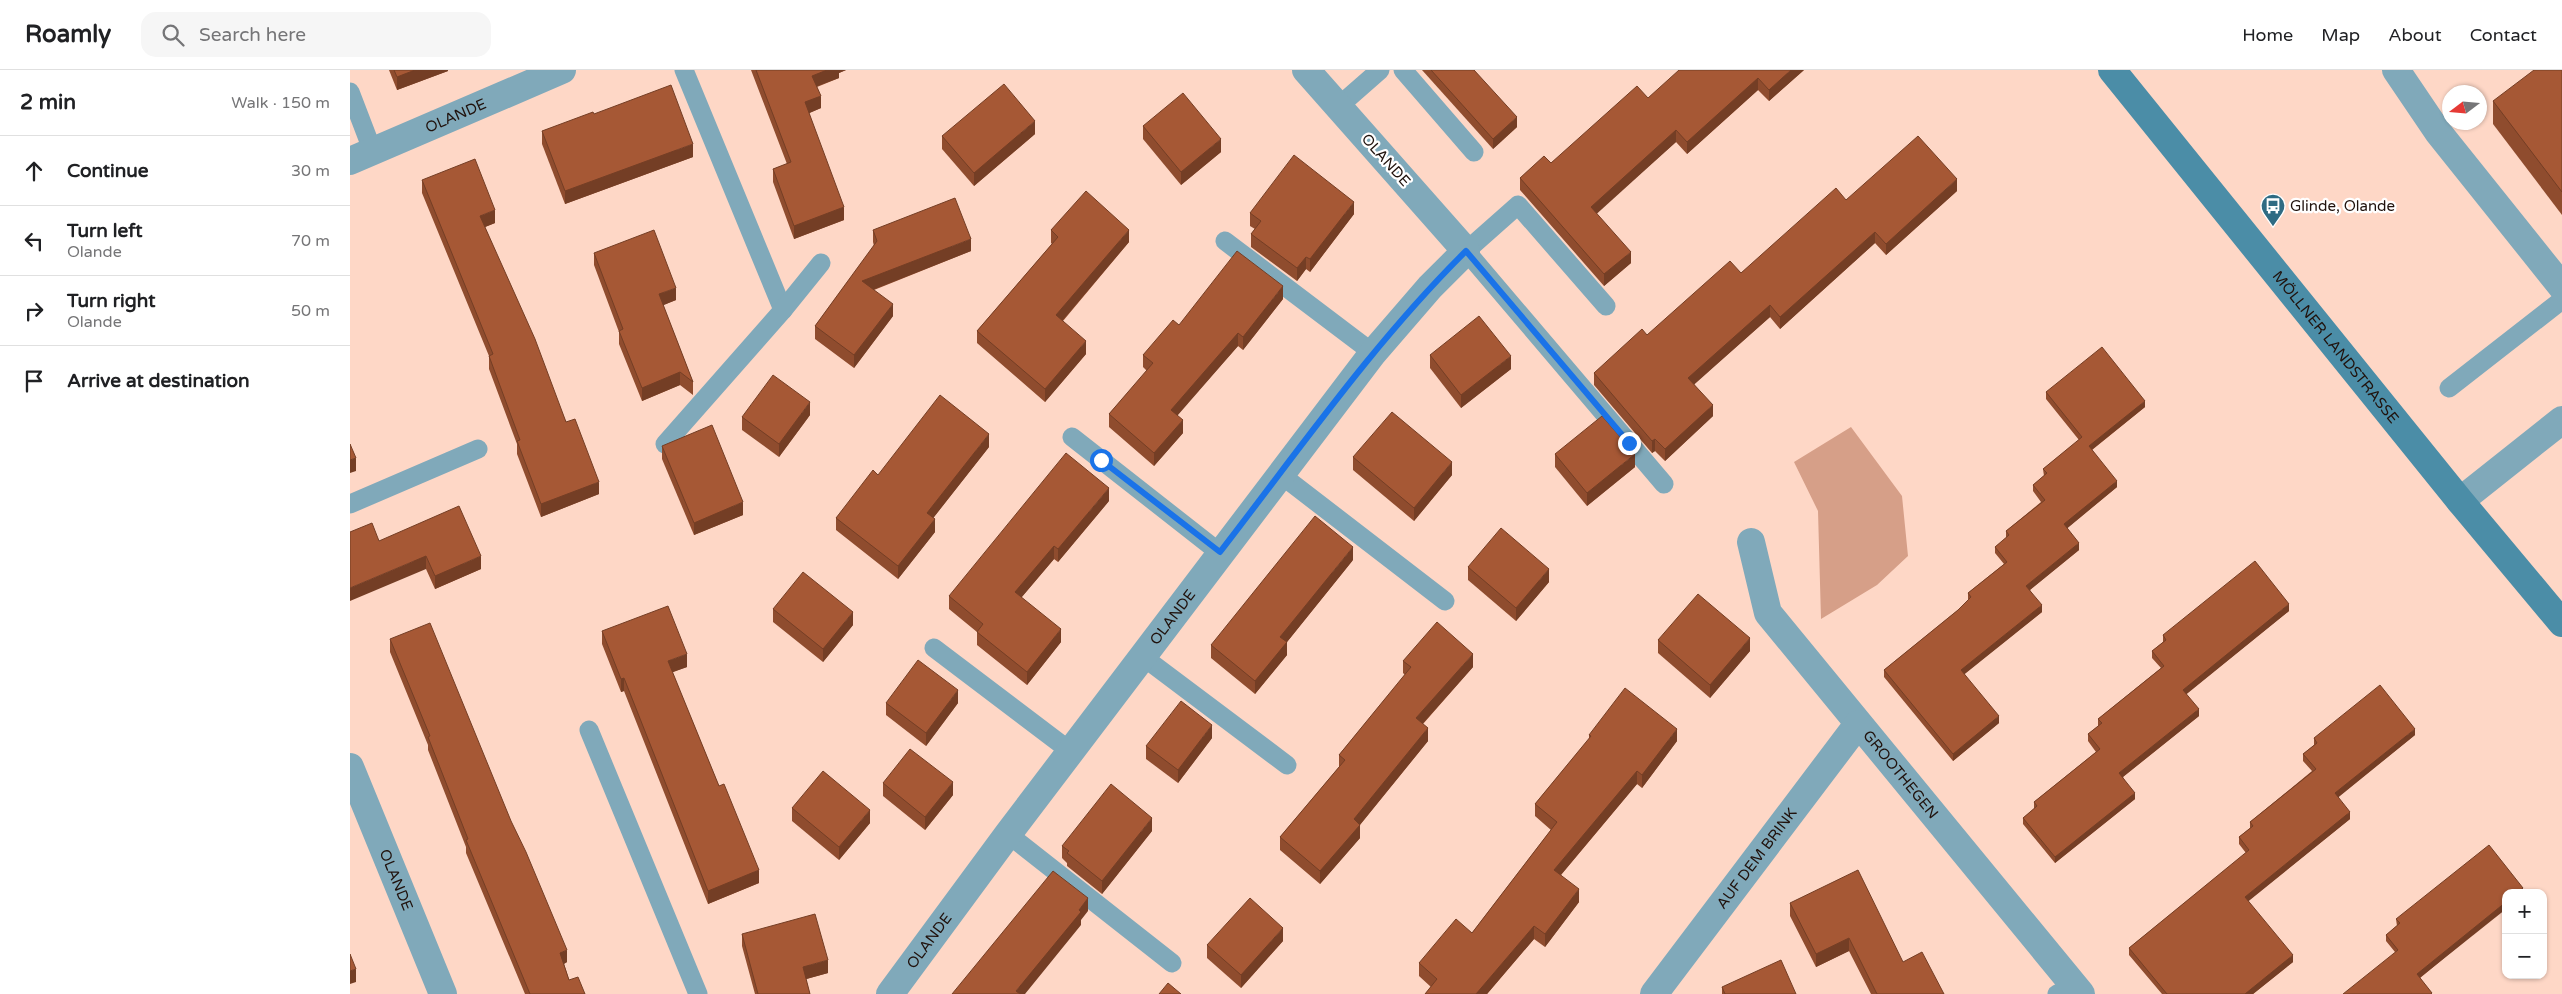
<!DOCTYPE html>
<html lang="en">
<head>
<meta charset="utf-8">
<style>
	body { margin:0; font-family:"Varela Round",sans-serif; background:#f6f6f6; color:#202124 }
	.controls { position:absolute; right:15px; bottom:15px; display:grid; overflow:hidden; border-radius:10px; box-shadow:0 1px 4px #0004 }
	.controls button { width:45px; height:45px; display:grid; place-items:center; padding:0; border:0; border-bottom:1px solid #e0e0e0; background:#fff; color:#202124; font:25px sans-serif }
	.compass { position:absolute; left:2092px; top:15px; width:45px; height:45px; border-radius:50%; background:#fff; box-shadow:0 1px 4px #0004; rotate:254deg }
	.stop { position:absolute; width:15px; height:15px; margin:-11px; border:4px solid #1a73e8; border-radius:50%; background:#fff }
	.stop.end { background:#1a73e8; border-color:#fff; box-shadow:0 1px 5px #0008 }
	.list { margin:0; padding:0; list-style:none }
	h2 { display:flex; justify-content:space-between; align-items:center; height:65px; margin:0; padding:0 20px; font-size:21px }
	h2 small { font-size:16px; font-weight:400; color:#757577 }
	.list li { display:grid; grid-template-columns:32px 1fr auto; gap:15px; align-items:center; box-sizing:border-box; height:70px; padding:0 20px; border-top:1px solid #e0e0e0 }
	.list b { display:block; font-size:19px; white-space:nowrap }
	.list p { margin:0; font-size:16px; white-space:nowrap; color:#757577 }
	.list em { font-size:16px; font-style:normal; color:#757577 }
	.icon { flex:none; width:28px; height:28px; fill:none; stroke:currentColor; stroke-width:2; stroke-linecap:round; stroke-linejoin:round }
	.map { position:relative; flex:none; width:2212px; height:924px; overflow:hidden }
	header { display:flex; align-items:center; gap:30px; box-sizing:border-box; height:70px; padding:0 25px; background:#fff; border-bottom:1px solid #e0e0e0 }
	header strong { font-size:24px }
	nav { display:flex; gap:28px; margin-inline-start:auto; font-size:18px }
	.search { width:350px; height:45px; background:#f6f6f6; display:flex; align-items:center; gap:12px; box-sizing:border-box; padding:0 18px; border-radius:15px; color:#757577; font-size:19px }
	main { display:flex }
	aside { flex:1; background:#fff }
	.map>svg:first-child { display:block }
</style>
</head>
<body>
<header>
<strong>Roamly</strong>
<div class="search"><svg class="icon" aria-label="search" viewBox="0 0 24 24"><circle cx="10" cy="10" r="6"/><path d="M15 15l6 6"/></svg>Search here</div>
<nav><a>Home</a><a>Map</a><a>About</a><a>Contact</a></nav>
</header>
<main>
<aside>
<h2>2 min<small>Walk · 150 m</small></h2>
<ul class="list">
<li><svg class="icon" aria-label="ahead" viewBox="0 0 24 24"><path d="M12 20V5M6 11l6-6 6 6"/></svg><div><b>Continue</b></div><em>30 m</em></li>
<li><svg class="icon" aria-label="left" viewBox="0 0 24 24"><path d="M17 20v-9H6M10 6l-5 5 5 5"/></svg><div><b>Turn left</b><p>Olande</p></div><em>70 m</em></li>
<li><svg class="icon" aria-label="right" viewBox="0 0 24 24"><path d="M7 20v-9h11M14 6l5 5-5 5"/></svg><div><b>Turn right</b><p>Olande</p></div><em>50 m</em></li>
<li><svg class="icon" aria-label="arrive" viewBox="0 0 24 24"><path d="M6 21V4h12l-3 4 3 4H6"/></svg><div><b>Arrive at destination</b></div></li>
</ul>
</aside>
<div class="map">
<svg width="2212" height="924" viewBox="0 0 2212 924">
	<rect width="100%" height="100%" fill="#fed7c6"/>
	<path fill="#d69f88" d="M 1501,357 L 1552,426 L 1558,486 L 1527,515 L 1471,549 L 1468,441 L 1444,392 Z"/>
	<g fill="none" stroke-linecap="round" stroke-linejoin="round">
		<g stroke="#80a9ba" stroke-width="19">
			<path d="M 334,0 L 433,240"/>
			<path d="M 1053,0 L 1124,82"/>
			<path d="M 0,22 L 23,82"/>
			<path d="M 989,36 L 1030,0"/>
			<path d="M 875,171 L 1023,283"/>
			<path d="M 1256,236 L 1168,135 L 1116,181 L 1314,414"/>
			<path d="M 2099,318 L 2212,230"/>
			<path d="M 722,367 L 870,483"/>
			<path d="M 315,374 L 433,240 L 471,193"/>
			<path d="M 930,404 L 1095,531"/>
			<path d="M 0,434 L 128,379"/>
			<path d="M 584,578 L 720,681"/>
			<path d="M 792,586 L 937,695"/>
			<path d="M 239,660 L 348,924"/>
			<path d="M 658,764 L 822,893"/>
			<path d="M 1707,924 L 1724,916"/>
		</g>
		<g stroke="#80a9ba" stroke-width="28">
			<path d="M 2046,0 L 2088,62 L 2212,217"/>
			<path id="s1" d="M 0,91 L 212,0"/>
			<path d="M 2110,431 L 2212,350"/>
			<path id="s2" d="M 1401,472 L 1418,543 L 1731,924"/>
			<path id="s3" d="M 0,697 L 93,924"/>
			<path id="s4" d="M 540,924 L 658,764 L 1023,283 L 1080,217 L 1116,181 L 956,0"/>
			<path id="s5" d="M 1304,924 L 1508,654"/>
		</g>
		<path stroke="#4b8da7" stroke-width="28" id="s6" d="M 1762,0 L 2110,431 L 2212,553"/>
	</g>
	<g fill="#8f4c2e">
		<path d="M 39,0 L 98,0 L 98,1 L 47,20 Z"/>
		<path d="M 401,0 L 496,0 L 489,3 L 489,8 L 467,17 L 471,38 L 459,43 L 494,150 L 444,169 L 423,112 L 423,99 L 437,94 Z"/>
		<path d="M 1072,0 L 1124,0 L 1167,57 L 1143,79 Z"/>
		<path d="M 1454,0 L 1419,31 L 1408,20 L 1337,84 L 1326,72 L 1246,143 L 1281,193 L 1254,216 L 1170,120 L 1170,108 L 1201,93 L 1298,28 Z"/>
		<path d="M 2212,0 L 2212,145 L 2143,54 L 2143,31 Z"/>
		<path d="M 244,44 L 343,87 L 215,134 L 192,74 L 192,61 Z"/>
		<path d="M 793,56 L 871,82 L 831,115 L 793,69 Z"/>
		<path d="M 685,64 L 624,116 L 592,79 L 592,66 Z"/>
		<path d="M 72,110 L 145,153 L 135,157 L 216,352 L 249,424 L 191,447 L 167,384 L 167,374 L 139,299 L 139,286 L 72,123 Z"/>
		<path d="M 1607,121 L 1536,185 L 1525,173 L 1430,259 L 1420,247 L 1344,314 L 1363,346 L 1315,391 L 1305,381 L 1302,383 L 1244,315 L 1244,303 L 1297,265 L 1391,203 L 1496,130 Z"/>
		<path d="M 900,143 L 1004,144 L 960,202 L 956,199 L 947,211 L 901,177 L 901,164 L 905,159 L 900,156 Z"/>
		<path d="M 523,160 L 621,181 L 524,220 L 543,246 L 504,298 L 465,269 L 465,256 L 524,176 L 523,172 Z"/>
		<path d="M 701,160 L 779,172 L 713,251 L 736,284 L 695,332 L 627,273 L 627,261 L 702,174 L 701,173 Z"/>
		<path d="M 244,183 L 326,230 L 313,235 L 343,312 L 343,325 L 330,315 L 292,331 L 269,274 L 269,262 L 244,195 Z"/>
		<path d="M 933,229 L 893,280 L 888,276 L 827,345 L 833,363 L 804,396 L 759,357 L 759,344 L 797,301 L 793,297 L 793,285 L 829,255 Z"/>
		<path d="M 1080,285 L 1161,299 L 1111,338 L 1080,298 Z"/>
		<path d="M 1696,322 L 1795,337 L 1742,380 L 1767,417 L 1717,458 L 1729,480 L 1680,520 L 1692,542 L 1614,604 L 1649,653 L 1603,691 L 1534,607 L 1534,600 L 1608,540 L 1618,530 L 1618,523 L 1654,494 L 1645,483 L 1645,477 L 1656,468 L 1656,461 L 1691,432 L 1683,421 L 1683,415 L 1694,406 L 1693,399 L 1729,370 L 1696,329 Z"/>
		<path d="M 460,345 L 429,387 L 392,360 L 392,347 Z"/>
		<path d="M 312,376 L 393,445 L 344,465 L 312,389 Z"/>
		<path d="M 639,377 L 583,448 L 585,462 L 548,509 L 486,460 L 486,448 L 528,405 Z"/>
		<path d="M 1205,384 L 1285,397 L 1237,436 L 1205,397 Z"/>
		<path d="M 1003,387 L 1102,405 L 1064,451 L 1003,400 Z"/>
		<path d="M 759,431 L 708,492 L 704,489 L 671,528 L 711,572 L 677,615 L 627,575 L 627,562 L 599,539 L 599,526 Z"/>
		<path d="M 29,471 L 131,499 L 85,519 L 76,499 Z"/>
		<path d="M 1003,490 L 937,572 L 937,585 L 905,624 L 861,588 L 861,575 Z"/>
		<path d="M 1118,497 L 1199,512 L 1166,551 L 1118,510 Z"/>
		<path d="M 423,539 L 503,555 L 473,592 L 423,552 Z"/>
		<path d="M 1939,541 L 1836,624 L 1849,646 L 1773,707 L 1785,729 L 1705,793 L 1673,754 L 1673,748 L 1684,739 L 1684,732 L 1746,682 L 1738,671 L 1738,664 L 1748,656 L 1748,649 L 1811,598 L 1802,588 L 1802,581 L 1813,572 L 1813,565 Z"/>
		<path d="M 252,561 L 337,597 L 322,602 L 409,813 L 358,834 L 274,621 L 271,622 L 252,574 Z"/>
		<path d="M 40,569 L 217,892 L 214,894 L 219,910 L 235,924 L 175,924 L 116,783 L 116,777 L 78,680 L 78,675 L 40,582 Z"/>
		<path d="M 1308,570 L 1400,581 L 1360,628 L 1308,583 Z"/>
		<path d="M 1053,591 L 1123,597 L 1073,654 L 1078,671 L 1010,755 L 1010,768 L 970,814 L 930,780 L 930,767 L 989,697 L 989,685 L 1055,605 L 1053,603 Z"/>
		<path d="M 536,633 L 608,633 L 576,676 L 536,645 Z"/>
		<path d="M 1239,665 L 1327,671 L 1292,718 L 1287,714 L 1211,805 L 1229,832 L 1195,877 L 1184,869 L 1137,924 L 1075,924 L 1081,917 L 1069,906 L 1069,893 L 1122,863 L 1201,760 L 1185,746 L 1185,734 L 1239,669 Z"/>
		<path d="M 2065,665 L 1988,727 L 2000,749 L 1898,831 L 1943,892 L 1903,924 L 1812,924 L 1779,885 L 1779,878 L 1896,783 L 1889,774 L 1889,767 L 1900,758 L 1900,752 L 1962,701 L 1953,691 L 1953,684 L 1964,675 L 1964,668 Z"/>
		<path d="M 862,668 L 828,713 L 796,689 L 796,676 Z"/>
		<path d="M 533,713 L 603,725 L 575,760 L 533,726 Z"/>
		<path d="M 442,738 L 520,753 L 489,790 L 442,751 Z"/>
		<path d="M 802,761 L 752,824 L 717,796 L 717,793 L 712,788 L 712,776 Z"/>
		<path d="M 2173,823 L 2070,908 L 2082,924 L 2045,882 L 2036,871 L 2036,865 L 2047,856 L 2046,849 Z"/>
		<path d="M 1440,833 L 1553,892 L 1594,924 L 1521,924 L 1499,881 L 1466,897 L 1440,846 Z"/>
		<path d="M 392,864 L 478,903 L 456,909 L 460,924 L 405,924 L 392,876 Z"/>
		<path d="M 933,871 L 891,918 L 857,888 L 857,875 Z"/>
		<path d="M 1372,917 L 1446,924 L 1372,924 Z"/>
	</g>
	<g fill="#743e25">
		<path d="M 65,0 L 98,0 L 98,1 L 47,20 L 47,7 Z"/>
		<path d="M 477,0 L 496,0 L 489,3 L 489,8 L 462,18 L 462,6 Z"/>
		<path d="M 1441,0 L 1454,0 L 1419,31 L 1419,20 Z"/>
		<path d="M 1408,8 L 1408,20 L 1337,84 L 1337,72 Z"/>
		<path d="M 471,26 L 471,38 L 455,45 L 455,32 Z"/>
		<path d="M 1167,47 L 1167,57 L 1143,79 L 1143,69 Z"/>
		<path d="M 685,51 L 685,64 L 624,116 L 624,103 Z"/>
		<path d="M 1326,60 L 1326,72 L 1241,149 L 1241,137 Z"/>
		<path d="M 871,69 L 871,82 L 831,115 L 831,102 Z"/>
		<path d="M 343,74 L 343,87 L 215,134 L 215,121 Z"/>
		<path d="M 1607,109 L 1607,121 L 1536,185 L 1536,174 Z"/>
		<path d="M 1004,132 L 1004,144 L 960,202 L 960,189 Z"/>
		<path d="M 494,137 L 494,150 L 444,169 L 444,156 Z"/>
		<path d="M 145,140 L 145,153 L 130,159 L 130,146 Z"/>
		<path d="M 779,160 L 779,172 L 706,258 L 706,245 Z"/>
		<path d="M 1525,162 L 1525,173 L 1430,259 L 1430,247 Z"/>
		<path d="M 621,169 L 621,181 L 512,224 L 512,211 Z"/>
		<path d="M 1281,182 L 1281,193 L 1254,216 L 1254,204 Z"/>
		<path d="M 956,187 L 956,199 L 947,211 L 947,198 Z"/>
		<path d="M 933,216 L 933,229 L 893,280 L 893,267 Z"/>
		<path d="M 326,218 L 326,230 L 309,237 L 309,224 Z"/>
		<path d="M 543,234 L 543,246 L 504,298 L 504,285 Z"/>
		<path d="M 1420,235 L 1420,247 L 1338,320 L 1338,308 Z"/>
		<path d="M 888,263 L 888,276 L 821,353 L 821,340 Z"/>
		<path d="M 736,271 L 736,284 L 695,332 L 695,319 Z"/>
		<path d="M 1161,286 L 1161,299 L 1111,338 L 1111,325 Z"/>
		<path d="M 330,302 L 330,315 L 292,331 L 292,318 Z"/>
		<path d="M 1795,331 L 1795,337 L 1739,382 L 1739,376 Z"/>
		<path d="M 460,332 L 460,345 L 429,387 L 429,374 Z"/>
		<path d="M 1363,335 L 1363,346 L 1315,391 L 1315,379 Z"/>
		<path d="M 833,350 L 833,363 L 804,396 L 804,383 Z"/>
		<path d="M 639,364 L 639,377 L 577,456 L 577,443 Z"/>
		<path d="M 1305,369 L 1305,381 L 1302,383 L 1302,371 Z"/>
		<path d="M 1285,384 L 1285,397 L 1237,436 L 1237,423 Z"/>
		<path d="M 6,388 L 6,401 L 0,403 L 0,390 Z"/>
		<path d="M 1102,392 L 1102,405 L 1064,451 L 1064,438 Z"/>
		<path d="M 1767,411 L 1767,417 L 1714,461 L 1714,454 Z"/>
		<path d="M 249,412 L 249,424 L 191,447 L 191,434 Z"/>
		<path d="M 759,418 L 759,431 L 708,492 L 708,479 Z"/>
		<path d="M 393,432 L 393,445 L 344,465 L 344,453 Z"/>
		<path d="M 585,449 L 585,462 L 548,509 L 548,496 Z"/>
		<path d="M 1729,473 L 1729,480 L 1676,523 L 1676,516 Z"/>
		<path d="M 704,476 L 704,489 L 665,535 L 665,522 Z"/>
		<path d="M 1003,477 L 1003,490 L 937,572 L 937,585 L 905,624 L 905,611 L 930,567 Z"/>
		<path d="M 76,486 L 76,499 L 0,531 L 0,518 Z"/>
		<path d="M 131,486 L 131,499 L 85,519 L 85,506 Z"/>
		<path d="M 1199,499 L 1199,512 L 1166,551 L 1166,538 Z"/>
		<path d="M 1939,534 L 1939,541 L 1833,627 L 1833,620 Z"/>
		<path d="M 1692,535 L 1692,542 L 1611,607 L 1611,600 Z"/>
		<path d="M 503,542 L 503,555 L 473,592 L 473,579 Z"/>
		<path d="M 711,559 L 711,572 L 677,615 L 677,602 Z"/>
		<path d="M 1400,568 L 1400,581 L 1360,628 L 1360,615 Z"/>
		<path d="M 337,584 L 337,597 L 318,604 L 318,591 Z"/>
		<path d="M 1123,584 L 1123,597 L 1066,661 L 1066,648 Z"/>
		<path d="M 274,608 L 274,621 L 271,622 L 271,609 Z"/>
		<path d="M 608,620 L 608,633 L 576,676 L 576,663 Z"/>
		<path d="M 1849,639 L 1849,646 L 1769,710 L 1769,703 Z"/>
		<path d="M 1649,646 L 1649,653 L 1603,691 L 1603,684 Z"/>
		<path d="M 862,655 L 862,668 L 828,713 L 828,700 Z"/>
		<path d="M 1078,658 L 1078,671 L 1004,762 L 1004,749 Z"/>
		<path d="M 1327,659 L 1327,671 L 1292,718 L 1292,705 Z"/>
		<path d="M 2065,659 L 2065,665 L 1985,730 L 1985,723 Z"/>
		<path d="M 1287,701 L 1287,714 L 1204,813 L 1204,800 Z"/>
		<path d="M 603,712 L 603,725 L 575,760 L 575,747 Z"/>
		<path d="M 1785,723 L 1785,729 L 1705,793 L 1705,787 Z"/>
		<path d="M 520,740 L 520,753 L 489,790 L 489,777 Z"/>
		<path d="M 2000,742 L 2000,749 L 1895,834 L 1895,827 Z"/>
		<path d="M 802,748 L 802,761 L 752,824 L 752,811 Z"/>
		<path d="M 1010,755 L 1010,768 L 970,814 L 970,801 Z"/>
		<path d="M 409,800 L 409,813 L 358,834 L 358,821 Z"/>
		<path d="M 2173,818 L 2173,823 L 2167,823 Z"/>
		<path d="M 1229,819 L 1229,832 L 1195,877 L 1195,864 Z"/>
		<path d="M 738,828 L 738,841 L 731,850 L 731,855 L 675,924 L 666,924 L 666,921 Z"/>
		<path d="M 2156,832 L 2156,839 L 2067,910 L 2067,904 Z"/>
		<path d="M 1184,856 L 1184,869 L 1137,924 L 1126,924 Z"/>
		<path d="M 933,858 L 933,871 L 891,918 L 891,905 Z"/>
		<path d="M 1499,868 L 1499,881 L 1466,897 L 1466,884 Z"/>
		<path d="M 217,880 L 217,892 L 210,896 L 210,883 Z"/>
		<path d="M 1943,885 L 1943,892 L 1903,924 L 1895,924 Z"/>
		<path d="M 478,890 L 478,903 L 453,910 L 453,897 Z"/>
		<path d="M 6,899 L 6,912 L 0,914 L 0,901 Z"/>
	</g>
	<g fill="#a65835" stroke="#743e25">
		<path d="M 44,0 L 65,0 L 47,7 Z"/>
		<path d="M 406,0 L 477,0 L 462,6 L 471,26 L 455,32 L 494,137 L 444,156 L 423,99 L 441,92 Z"/>
		<path d="M 1081,0 L 1124,0 L 1167,47 L 1143,69 Z"/>
		<path d="M 1329,0 L 1441,0 L 1419,20 L 1408,8 L 1337,72 L 1326,60 L 1241,137 L 1281,182 L 1254,204 L 1170,108 L 1194,86 L 1201,93 L 1287,16 L 1298,28 Z"/>
		<path d="M 2184,0 L 2212,0 L 2212,122 L 2143,31 Z"/>
		<path d="M 654,14 L 685,51 L 624,103 L 592,66 Z"/>
		<path d="M 321,15 L 343,74 L 215,121 L 192,61 L 243,42 L 244,44 Z"/>
		<path d="M 833,23 L 871,69 L 831,102 L 793,56 Z"/>
		<path d="M 1568,66 L 1607,109 L 1536,174 L 1525,162 L 1430,247 L 1420,235 L 1338,308 L 1363,335 L 1315,379 L 1305,369 L 1302,371 L 1244,303 L 1292,259 L 1297,265 L 1380,191 L 1391,203 L 1486,118 L 1496,130 Z"/>
		<path d="M 944,85 L 1004,132 L 960,189 L 956,187 L 947,198 L 901,164 L 911,151 L 900,143 Z"/>
		<path d="M 125,89 L 145,140 L 130,146 L 185,269 L 216,352 L 225,349 L 249,412 L 191,434 L 167,371 L 170,370 L 139,286 L 143,284 L 72,110 Z"/>
		<path d="M 736,121 L 779,160 L 706,245 L 736,271 L 695,319 L 627,261 L 708,167 L 701,160 Z"/>
		<path d="M 605,128 L 621,169 L 512,211 L 543,234 L 504,285 L 465,256 L 527,171 L 523,160 Z"/>
		<path d="M 304,160 L 326,218 L 309,224 L 343,312 L 330,302 L 292,318 L 269,261 L 273,259 L 244,183 Z"/>
		<path d="M 887,181 L 933,216 L 893,267 L 888,263 L 821,340 L 833,350 L 804,383 L 759,344 L 803,293 L 793,285 L 823,250 L 829,255 Z"/>
		<path d="M 1129,246 L 1161,286 L 1111,325 L 1080,285 Z"/>
		<path d="M 1752,277 L 1795,331 L 1739,376 L 1767,411 L 1714,454 L 1729,473 L 1676,516 L 1692,535 L 1611,600 L 1649,646 L 1603,684 L 1534,600 L 1608,540 L 1621,527 L 1618,523 L 1657,492 L 1645,477 L 1659,465 L 1656,461 L 1695,430 L 1683,415 L 1697,403 L 1693,399 L 1732,367 L 1696,322 Z"/>
		<path d="M 423,305 L 460,332 L 429,374 L 392,347 Z"/>
		<path d="M 590,325 L 639,364 L 577,443 L 585,449 L 548,496 L 486,448 L 523,400 L 528,405 Z"/>
		<path d="M 1042,342 L 1102,392 L 1064,438 L 1003,387 Z"/>
		<path d="M 1252,346 L 1285,384 L 1237,423 L 1205,384 Z"/>
		<path d="M 362,355 L 393,432 L 344,453 L 312,376 Z"/>
		<path d="M 0,374 L 6,388 L 0,390 Z"/>
		<path d="M 716,383 L 759,418 L 708,479 L 704,476 L 665,522 L 711,559 L 677,602 L 627,562 L 633,554 L 599,526 Z"/>
		<path d="M 109,436 L 131,486 L 85,506 L 76,486 L 0,518 L 0,462 L 22,453 L 29,471 Z"/>
		<path d="M 965,446 L 1003,477 L 930,567 L 937,572 L 905,611 L 861,575 Z"/>
		<path d="M 1151,458 L 1199,499 L 1166,538 L 1118,497 Z"/>
		<path d="M 1905,491 L 1939,534 L 1833,620 L 1849,639 L 1769,703 L 1785,723 L 1705,787 L 1673,748 L 1687,736 L 1684,732 L 1750,679 L 1738,664 L 1752,653 L 1748,649 L 1814,596 L 1802,581 L 1816,570 L 1813,565 Z"/>
		<path d="M 453,502 L 503,542 L 473,579 L 423,539 Z"/>
		<path d="M 1348,524 L 1400,568 L 1360,615 L 1308,570 Z"/>
		<path d="M 318,536 L 337,584 L 318,591 L 369,716 L 374,714 L 409,800 L 358,821 L 274,608 L 271,609 L 252,561 Z"/>
		<path d="M 1087,552 L 1123,584 L 1066,648 L 1078,658 L 1004,749 L 1010,755 L 970,801 L 930,767 L 995,690 L 989,685 L 1061,597 L 1053,591 Z"/>
		<path d="M 80,553 L 161,751 L 176,782 L 217,880 L 210,883 L 219,910 L 228,907 L 235,924 L 180,924 L 116,770 L 118,769 L 78,667 L 80,666 L 40,569 Z"/>
		<path d="M 568,590 L 608,620 L 576,663 L 536,633 Z"/>
		<path d="M 2030,615 L 2065,659 L 1985,723 L 2000,742 L 1895,827 L 1943,885 L 1895,924 L 1817,924 L 1779,878 L 1899,780 L 1889,767 L 1903,756 L 1900,752 L 1966,699 L 1953,684 L 1967,673 L 1964,668 Z"/>
		<path d="M 1275,618 L 1327,659 L 1292,705 L 1287,701 L 1204,800 L 1229,819 L 1195,864 L 1184,856 L 1126,924 L 1075,924 L 1087,909 L 1069,893 L 1106,849 L 1122,863 L 1207,752 L 1185,734 L 1241,666 L 1239,665 Z"/>
		<path d="M 831,631 L 862,655 L 828,700 L 796,676 Z"/>
		<path d="M 560,679 L 603,712 L 575,747 L 533,713 Z"/>
		<path d="M 473,701 L 520,740 L 489,777 L 442,738 Z"/>
		<path d="M 761,714 L 802,748 L 752,811 L 717,783 L 719,781 L 712,776 Z"/>
		<path d="M 2139,775 L 2173,818 L 2167,823 L 2156,823 L 2156,832 L 2067,904 L 2082,923 L 2081,924 L 1993,924 L 2048,880 L 2036,865 L 2050,853 L 2046,849 Z"/>
		<path d="M 1508,800 L 1553,892 L 1572,882 L 1594,924 L 1527,924 L 1499,868 L 1466,884 L 1440,833 Z"/>
		<path d="M 703,801 L 738,828 L 729,840 L 731,842 L 666,921 L 670,924 L 602,924 Z"/>
		<path d="M 900,828 L 933,858 L 891,905 L 857,875 Z"/>
		<path d="M 465,844 L 478,890 L 453,897 L 460,924 L 408,924 L 392,864 Z"/>
		<path d="M 0,884 L 6,899 L 0,901 Z"/>
		<path d="M 1431,890 L 1446,924 L 1375,924 L 1372,917 Z"/>
		<path d="M 818,913 L 831,924 L 809,924 Z"/>
	</g>
	<g fill="none" stroke-linecap="round" stroke-linejoin="round">
		<path stroke="#1a73e8" stroke-width="6" d="M 751,390 L 870,482 C 949,380 1024,272 1116,181 L 1279,373"/>
	</g>
	<defs>
		<symbol id="bus-pin" viewBox="-11 -11 22 30"><path d="M0 17L-7.5 6A9.5 9.5 0 1 1 7.5 6Z" fill="#2f6b83" stroke="#fff"/><path d="M-5-6H5V4H4V6H2V4H-2V6H-4V4H-5ZM-3.5-4V0h7V-4ZM-3.5 1.2v1.5H-2V1.2ZM2 1.2v1.5H3.5V1.2Z" fill="#fff"/></symbol>
	</defs>
	<g fill-rule="evenodd">
		<use href="#bus-pin" x="1909" y="122" width="28" height="38"/>
	</g>
	<g text-anchor="middle" stroke-width="4.5" stroke-linejoin="round" paint-order="stroke">
		<g font-size="15" fill="#20120d" stroke="#fff">
			<text dy="5" stroke="none"><textPath href="#s1" startOffset="115">OLANDE</textPath></text>
			<text transform="translate(1036 90) rotate(48)" y="5">OLANDE</text>
			<text dy="5" stroke="none"><textPath href="#s6" startOffset="356">MÖLLNER LANDSTRASSE</textPath></text>
			<text dy="5" stroke="none"><textPath href="#s4" startOffset="471">OLANDE</textPath></text>
			<text dy="5" stroke="none"><textPath href="#s2" startOffset="282">GROOTHEGEN</textPath></text>
			<text dy="5" stroke="none"><textPath href="#s5" startOffset="170">AUF DEM BRINK</textPath></text>
			<text dy="5" stroke="none"><textPath href="#s3" startOffset="122">OLANDE</textPath></text>
			<text dy="5" stroke="none"><textPath href="#s4" startOffset="66">OLANDE</textPath></text>
		</g>
		<g font-size="15" fill="#20120d" stroke="#fff" text-anchor="start">
			<text x="1940" y="141">Glinde, Olande</text>
		</g>
	</g>
</svg>
<div class="controls">
<button>+</button>
<button>−</button>
</div>
<svg class="compass" viewBox="-18 -18 36 36"><path d="M0-13l5 13h-10z" fill="#e53935"/><path d="M0 13l5-13h-10z" fill="#757577"/></svg>
<div class="stop" style="left:751px;top:390px"></div>
<div class="stop end" style="left:1279px;top:373px"></div>
</div>
</main>
</body>
</html>
